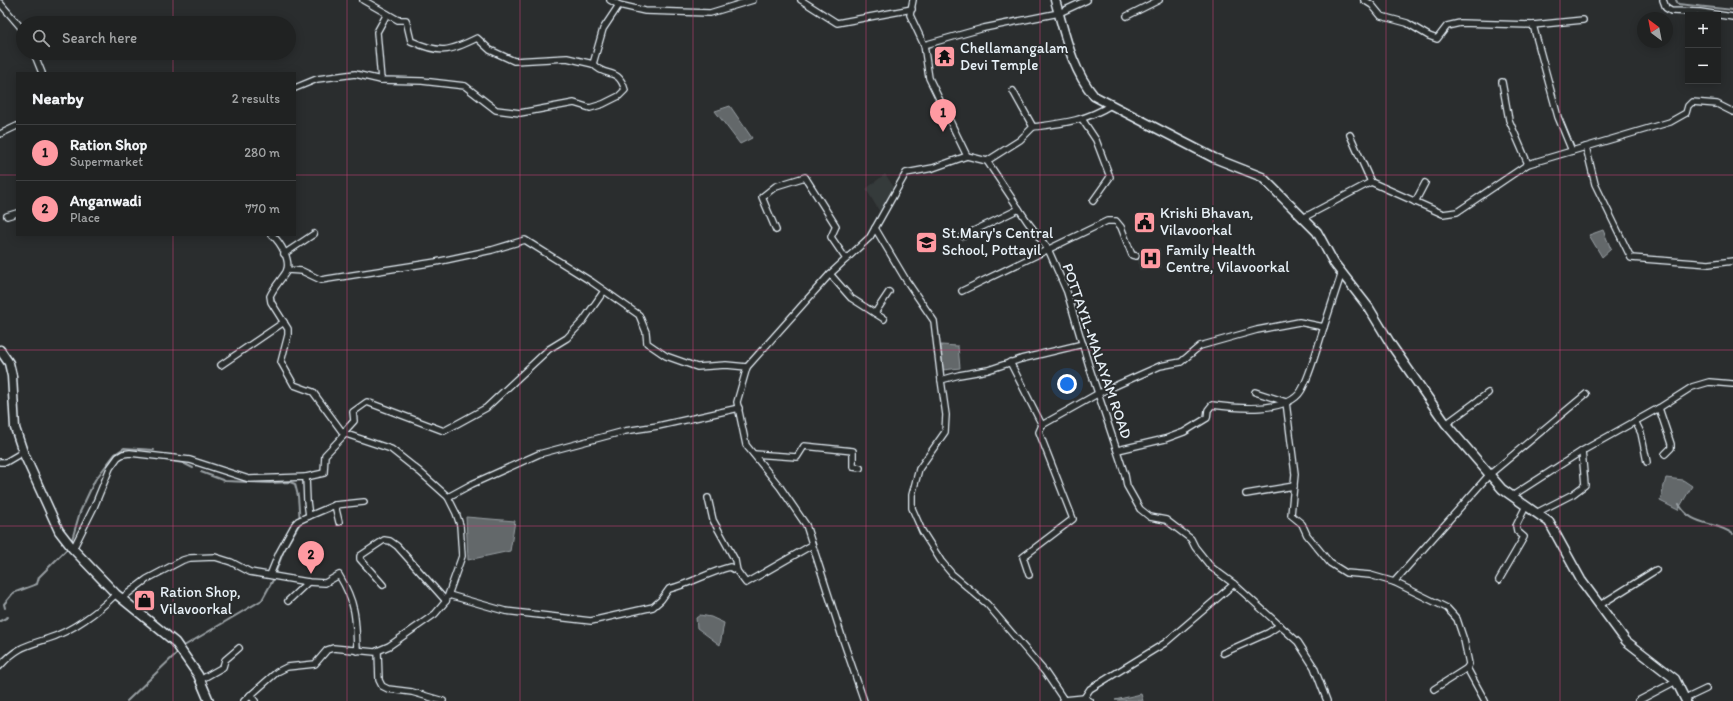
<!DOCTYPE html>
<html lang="en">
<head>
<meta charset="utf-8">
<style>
	body { margin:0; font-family:Itim,sans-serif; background:#282a2a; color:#f1f3f6 }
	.controls { position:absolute; right:12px; top:12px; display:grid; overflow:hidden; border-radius:0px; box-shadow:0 2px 10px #0003 }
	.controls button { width:36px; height:36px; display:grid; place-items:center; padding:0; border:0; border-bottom:1px solid #3d3f40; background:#202222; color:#f1f3f6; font:20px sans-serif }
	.compass { position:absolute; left:1637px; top:12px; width:36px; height:36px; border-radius:50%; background:#202222; box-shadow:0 2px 10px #0003; rotate:328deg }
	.you { position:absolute; left:1067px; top:384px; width:14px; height:14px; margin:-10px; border:3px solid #fff; border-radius:50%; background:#1a73e8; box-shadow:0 0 0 6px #1a73e833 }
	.badge { display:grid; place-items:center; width:26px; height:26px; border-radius:50%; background:#ff9aa2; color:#111; font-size:13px; font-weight:700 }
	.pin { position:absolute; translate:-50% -33px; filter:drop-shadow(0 1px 2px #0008) }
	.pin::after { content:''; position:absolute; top:21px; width:14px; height:12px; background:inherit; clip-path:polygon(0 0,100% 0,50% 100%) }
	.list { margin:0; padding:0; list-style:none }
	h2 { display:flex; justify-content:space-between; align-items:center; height:52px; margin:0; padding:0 16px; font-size:17px }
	h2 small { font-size:13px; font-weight:400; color:#a2a4a5 }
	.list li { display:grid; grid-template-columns:26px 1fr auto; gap:12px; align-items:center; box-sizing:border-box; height:56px; padding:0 16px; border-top:1px solid #3d3f40 }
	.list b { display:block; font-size:15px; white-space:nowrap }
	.list p { margin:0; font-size:13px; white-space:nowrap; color:#a2a4a5 }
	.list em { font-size:13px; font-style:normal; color:#a2a4a5 }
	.icon { flex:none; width:22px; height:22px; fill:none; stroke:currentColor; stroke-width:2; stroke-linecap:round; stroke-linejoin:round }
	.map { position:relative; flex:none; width:1733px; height:701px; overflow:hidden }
	.search { position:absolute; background:#202222; box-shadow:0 2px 10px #0003; left:16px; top:16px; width:280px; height:44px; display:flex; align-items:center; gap:10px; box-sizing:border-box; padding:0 14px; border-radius:22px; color:#a2a4a5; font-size:15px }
	.panel { position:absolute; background:#202222; box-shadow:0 2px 10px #0003; left:16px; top:72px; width:280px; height:164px; border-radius:0px }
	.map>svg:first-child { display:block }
</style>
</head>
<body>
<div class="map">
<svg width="1733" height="701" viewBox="0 0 1733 701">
	<rect width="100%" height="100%" fill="#2a2d2e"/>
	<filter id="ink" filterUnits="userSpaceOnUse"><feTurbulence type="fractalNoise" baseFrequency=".025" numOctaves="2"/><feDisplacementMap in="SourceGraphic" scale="8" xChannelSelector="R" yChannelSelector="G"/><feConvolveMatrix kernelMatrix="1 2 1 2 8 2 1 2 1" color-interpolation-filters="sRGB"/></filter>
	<g filter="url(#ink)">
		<g fill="#363a3b">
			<path d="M 885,174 L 894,187 L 881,214 L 866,189 Z"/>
			<path d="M 1160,248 L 1162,268 L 1139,270 L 1137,251 Z"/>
		</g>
		<g fill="#63686b" stroke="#989fa3">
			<path d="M 730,106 L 752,138 L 740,144 L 715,111 Z"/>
			<path d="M 1603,230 L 1611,249 L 1602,257 L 1589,235 Z"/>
			<path d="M 941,345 L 958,346 L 960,368 L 943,370 Z"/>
			<path d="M 1666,478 L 1683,480 L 1692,486 L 1678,510 L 1660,501 Z"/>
			<path d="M 466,517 L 515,521 L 510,551 L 468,560 Z"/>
			<path d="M 700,615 L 711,617 L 724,623 L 720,645 L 697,628 L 696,618 Z"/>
			<path d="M 1141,694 L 1143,701 L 1115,700 Z"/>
		</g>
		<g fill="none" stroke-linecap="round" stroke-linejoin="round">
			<g stroke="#989fa3" stroke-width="2">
				<path d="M 1676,0 L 1678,4 L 1733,10"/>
				<path d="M 166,460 L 183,463 L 193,468"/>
				<path d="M 201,472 L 225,481 L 270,483 L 290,482 L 295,484 L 298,496 L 300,523 L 284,550 L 275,574"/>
				<path d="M 1679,504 C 1690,526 1715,521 1733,534"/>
				<path d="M 71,543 L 80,512 L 95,480 L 115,454 L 124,448 L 154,450"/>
				<path d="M 5,608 L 4,604 L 13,593 L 37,584 L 39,577 L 67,549"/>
				<path d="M 0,621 L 8,617"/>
				<path d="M 184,646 L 262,600 L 273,580"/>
				<path d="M 127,701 L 178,652"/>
			</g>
			<defs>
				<g id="street">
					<path d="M 363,0 L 398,20 L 406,20 L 411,41 C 440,54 449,52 477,38 L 490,50 L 514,61 L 567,58 L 593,64 L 603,29 L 619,5 L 645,11 L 710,13 L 753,0"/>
					<path d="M 610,0 L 619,5"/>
					<path d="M 801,0 L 837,23 L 912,9"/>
					<path d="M 913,0 L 910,15 L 924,45 L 929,78 L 967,156 L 987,161 L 1027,221 L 1048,249 L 1067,292 L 1089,366 L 1125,475 L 1127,486 L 1140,509 L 1150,517 L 1166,520 L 1191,539 L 1195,547 L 1211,567 L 1234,584 L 1298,642 L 1314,667 L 1327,701"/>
					<path d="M 1364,0 L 1372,5 L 1381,16 L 1407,23 L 1429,36 L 1437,39 L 1447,26 L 1460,23 L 1533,25 L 1583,20"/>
					<path d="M 1663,0 L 1666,8 L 1671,11 L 1700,12 L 1733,17"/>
					<path d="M 0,3 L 23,30"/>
					<path d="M 1127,16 L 1159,0"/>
					<path d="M 1533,25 L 1558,117 L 1572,151"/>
					<path d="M 924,45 L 984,28 L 1059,13 L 1087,0"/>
					<path d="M 34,53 L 42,73"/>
					<path d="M 381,80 L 377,32 L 387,14"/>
					<path d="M 1502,82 L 1509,120 L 1528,164"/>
					<path d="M 295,88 L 317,79 L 355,74 L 381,80 L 422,81 L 465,86 L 496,110 L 520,113 L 574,103 L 590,108 L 603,104 L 619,96 L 625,90 C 618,66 606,79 593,64"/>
					<path d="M 1013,91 L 1033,127 C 1064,123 1085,121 1111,105"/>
					<path d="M 1082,119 L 1096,140 L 1110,177 L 1093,201"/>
					<path d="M 0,134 L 17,126"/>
					<path d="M 1350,135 L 1371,182"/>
					<path d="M 1586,147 L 1595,184 L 1631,258 L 1709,264 L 1733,261"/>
					<path d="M 987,161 L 1020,140 L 1033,127"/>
					<path d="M 1415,202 L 1425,183"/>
					<path d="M 7,216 L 17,213"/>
					<path d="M 1303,218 L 1371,182 L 1443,214 L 1457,212 L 1528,164 L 1670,122 L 1686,113 L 1688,106 L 1692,102 L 1717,104 L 1733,112"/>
					<path d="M 875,228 L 906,280 L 934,321 L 941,380"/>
					<path d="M 776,230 L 762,197 L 776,186 L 805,177 L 836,226 L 831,237 L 846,259"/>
					<path d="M 272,235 C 280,242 292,261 286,272 C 281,280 274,287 270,296 L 271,302 L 288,329 L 288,335 L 281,362 L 294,385 L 313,392 L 343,433 L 391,449 L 420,472 L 448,497 L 472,484 L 539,454 L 625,431 L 658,426 L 739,408"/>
					<path d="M 963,236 L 1019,209"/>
					<path d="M 284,254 L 314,234"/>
					<path d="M 287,270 L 302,271 L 321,280 L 436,262 L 492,250 L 525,240 L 592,282 L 639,315 L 646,332 L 647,343 L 666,356 L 697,367 L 726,365 L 747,367 L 830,274 L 870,237 L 906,173 L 933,168 L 967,156"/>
					<path d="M 830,274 L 851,298 L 884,319"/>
					<path d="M 962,291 L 1107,221 L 1116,221 L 1121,227 L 1132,255 L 1136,256"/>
					<path d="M 875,313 L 889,292"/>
					<path d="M 1083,344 L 1021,359 L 988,370 L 959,375 L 941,380 L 946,415 L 945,432 L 919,469 L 912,495 L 912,508 L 922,531 L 941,561 L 952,574 L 987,604 L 1045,672 L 1064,700 L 1084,698 L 1090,701"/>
					<path d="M 1010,362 L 1042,425 L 1039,432 L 1073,519 L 1023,557 L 1029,575"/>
					<path d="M 221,365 L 284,322"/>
					<path d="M 747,367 L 737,402 L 746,445 L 780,487 L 806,525 L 843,640 L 864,701"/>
					<path d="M 1255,392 L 1286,402 L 1295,474 L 1291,515 L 1302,524 L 1307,535 L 1330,563 L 1346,573 L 1370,575 L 1394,582 L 1447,608 L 1457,619 L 1464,640 L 1469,664 L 1467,668 L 1434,689"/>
					<path d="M 1659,408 L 1671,444 L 1671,448 L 1665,454"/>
					<path d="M 1635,421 L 1641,433 L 1647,462"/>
					<path d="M 1446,424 L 1488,393"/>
					<path d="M 1042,425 L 1099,393 L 1160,366 L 1181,362 L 1200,346 L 1257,330 L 1299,322 L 1324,327 L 1342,272"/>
					<path d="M 343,433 L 354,421 L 353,412 L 367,402 L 444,431 L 486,408 L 549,349 L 567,338 L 583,321 L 604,291"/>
					<path d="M 1118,450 L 1165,439 L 1184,432 L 1207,418 L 1208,410 L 1212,405 C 1235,408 1287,414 1301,391 C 1310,376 1318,345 1324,327"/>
					<path d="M 754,454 L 797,457 L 804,446 L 853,451 L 853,467 L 860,468"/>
					<path d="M 0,462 L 6,462 L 23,452"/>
					<path d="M 306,477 L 324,473 L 325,455 L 345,434"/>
					<path d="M 1246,494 L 1294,486"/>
					<path d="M 1512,496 L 1582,451"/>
					<path d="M 708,498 L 713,520 L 735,560 L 737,571"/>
					<path d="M 335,505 L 339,522"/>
					<path d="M 1536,513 L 1573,494 L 1585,485 L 1582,451 L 1659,408 L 1692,387 L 1709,382 L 1733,384"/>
					<path d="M 73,549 L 94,507 L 110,468 L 118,457 L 123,454 L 130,453 L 190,460 L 249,479 L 306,477 L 307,501 L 309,516 L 335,505 L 364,502"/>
					<path d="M 270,575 L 279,553 L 295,524 L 298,521 L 309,516"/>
					<path d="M 1499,580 L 1524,537 L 1517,531 L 1516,526 L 1526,506"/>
					<path d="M 1394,582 L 1489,475 L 1586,394"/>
					<path d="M 383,585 L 360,559 L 360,556 L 384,540 L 390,541 L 397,546 L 446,601"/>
					<path d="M 449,595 L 505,611 L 591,621 L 653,607 L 661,600 L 669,589 C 690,584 709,572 730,567 L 737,571 L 746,583 L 812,545"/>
					<path d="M 122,598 L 147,579 L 183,560 L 190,558 L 215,557 L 231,562 L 250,572 L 308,582 L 325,583 L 339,575 C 356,603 356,618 357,651"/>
					<path d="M 288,601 L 308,582"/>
					<path d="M 1600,605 L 1656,570"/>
					<path d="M 378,651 L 379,680 L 382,686 L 388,689 L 412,692 L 443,701"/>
					<path d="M 1223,653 L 1268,633 L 1280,625"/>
					<path d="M 0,666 C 16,648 25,646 47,639 C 71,632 99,611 116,594"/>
					<path d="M 1467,668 L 1485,701"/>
					<path d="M 200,680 L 223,667 L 225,660 L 239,648"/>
					<path d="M 250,695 L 255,701"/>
					<path d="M 1084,698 L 1090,689 L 1165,643 L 1234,584"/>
					<path d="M 1685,699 L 1706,689"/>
					<path d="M 244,701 L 277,672 L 287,667 L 315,664 L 327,650 L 333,648 L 375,652 L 389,646 L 435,614 L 446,601 L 462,556 L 460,525 L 456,513 L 448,497"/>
					<path d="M 1638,701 L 1676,681"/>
				</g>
				<g id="secondary">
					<path d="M 1055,0 C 1065,34 1071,68 1094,96 L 1214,158 L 1262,177 L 1317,232 L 1334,263 L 1369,308 L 1392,346 L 1446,424 L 1502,489 L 1549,522 L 1581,580 L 1626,641 L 1675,679 L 1686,701"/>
					<path d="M 0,350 L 9,363 L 12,376 L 15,428 L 23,452 L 59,531 L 73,549 L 116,594 L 175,642 L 198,675 L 209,701"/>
				</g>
			</defs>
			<use href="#street" stroke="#e8f1f8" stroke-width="8"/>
			<use href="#secondary" stroke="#e8f1f8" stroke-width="11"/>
			<use href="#street" stroke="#2a2d2e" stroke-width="5.5"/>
			<use href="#secondary" stroke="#2a2d2e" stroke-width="8"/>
		</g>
	</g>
	<path fill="none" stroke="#ca437a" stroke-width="1" stroke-opacity="0.55" d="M 173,0 L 173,23M 347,0 L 347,701M 520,0 L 520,701M 693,0 L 693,701M 866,0 L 866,701M 1040,0 L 1040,701M 1213,0 L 1213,701M 1386,0 L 1386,701M 1560,0 L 1560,701M 173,53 L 173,73M 0,175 L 17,175M 295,175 L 1733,175M 173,235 L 173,701M 0,350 L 1733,350M 0,526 L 1733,526"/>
	<defs>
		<symbol id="temple-square" viewBox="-11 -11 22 22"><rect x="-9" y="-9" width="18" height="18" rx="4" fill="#ff9aa2" stroke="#2a2d2e"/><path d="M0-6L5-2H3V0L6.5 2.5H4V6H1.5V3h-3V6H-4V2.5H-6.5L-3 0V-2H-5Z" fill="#111"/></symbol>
		<symbol id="civic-square" viewBox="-11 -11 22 22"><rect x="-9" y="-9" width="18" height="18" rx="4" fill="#ff9aa2" stroke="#2a2d2e"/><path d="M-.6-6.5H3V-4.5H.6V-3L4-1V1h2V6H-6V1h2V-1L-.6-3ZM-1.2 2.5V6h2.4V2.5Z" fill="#111"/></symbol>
		<symbol id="school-square" viewBox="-11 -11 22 22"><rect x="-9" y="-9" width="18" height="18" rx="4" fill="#ff9aa2" stroke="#2a2d2e"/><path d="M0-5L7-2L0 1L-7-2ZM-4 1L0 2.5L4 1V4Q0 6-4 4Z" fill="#111"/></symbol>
		<symbol id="hospital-square" viewBox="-11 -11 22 22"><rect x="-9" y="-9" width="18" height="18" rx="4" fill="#ff9aa2" stroke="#2a2d2e"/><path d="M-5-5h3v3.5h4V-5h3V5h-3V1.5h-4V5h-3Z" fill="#111"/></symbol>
		<symbol id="shop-square" viewBox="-11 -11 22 22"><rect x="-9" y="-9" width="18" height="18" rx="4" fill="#ff9aa2" stroke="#2a2d2e"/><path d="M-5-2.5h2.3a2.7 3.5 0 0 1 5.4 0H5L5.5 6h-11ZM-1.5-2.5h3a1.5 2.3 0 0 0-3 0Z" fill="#111"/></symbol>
	</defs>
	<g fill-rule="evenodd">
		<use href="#temple-square" x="932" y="44" width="25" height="25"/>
		<use href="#civic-square" x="1132" y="210" width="25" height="25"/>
		<use href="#school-square" x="914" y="230" width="25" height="25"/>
		<use href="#hospital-square" x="1138" y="246" width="25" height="25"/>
		<use href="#shop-square" x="132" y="588" width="25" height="25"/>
	</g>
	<g text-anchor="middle" stroke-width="4" stroke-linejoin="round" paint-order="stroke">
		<g font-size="15" fill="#e8f1f8" stroke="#2a2d2e" text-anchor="start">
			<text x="960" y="53">Chellamangalam<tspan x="960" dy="17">Devi Temple</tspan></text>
			<text x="1160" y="218">Krishi Bhavan,<tspan x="1160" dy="17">Vilavoorkal</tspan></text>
			<text x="942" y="238">St.Mary's Central<tspan x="942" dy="17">School, Pottayil</tspan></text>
			<text x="1166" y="255">Family Health<tspan x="1166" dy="17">Centre, Vilavoorkal</tspan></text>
			<text x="160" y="597">Ration Shop,<tspan x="160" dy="17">Vilavoorkal</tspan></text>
		</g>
		<g font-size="15" fill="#e8f1f8" stroke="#2a2d2e">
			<text transform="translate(1097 351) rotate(71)" y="5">POTTAYIL-MALAYAM ROAD</text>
		</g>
	</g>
</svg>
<div class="controls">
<button>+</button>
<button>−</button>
</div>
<svg class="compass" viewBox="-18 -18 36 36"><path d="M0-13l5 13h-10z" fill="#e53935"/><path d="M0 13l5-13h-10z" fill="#a2a4a5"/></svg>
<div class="you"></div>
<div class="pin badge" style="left:943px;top:132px">1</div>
<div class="pin badge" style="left:311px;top:574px">2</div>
<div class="search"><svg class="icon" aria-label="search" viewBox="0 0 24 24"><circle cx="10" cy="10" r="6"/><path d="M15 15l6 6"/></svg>Search here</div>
<section class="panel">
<h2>Nearby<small>2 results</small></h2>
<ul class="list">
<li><span class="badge">1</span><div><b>Ration Shop</b><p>Supermarket</p></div><em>280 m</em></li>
<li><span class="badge">2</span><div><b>Anganwadi</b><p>Place</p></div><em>770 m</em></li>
</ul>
</section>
</div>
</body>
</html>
